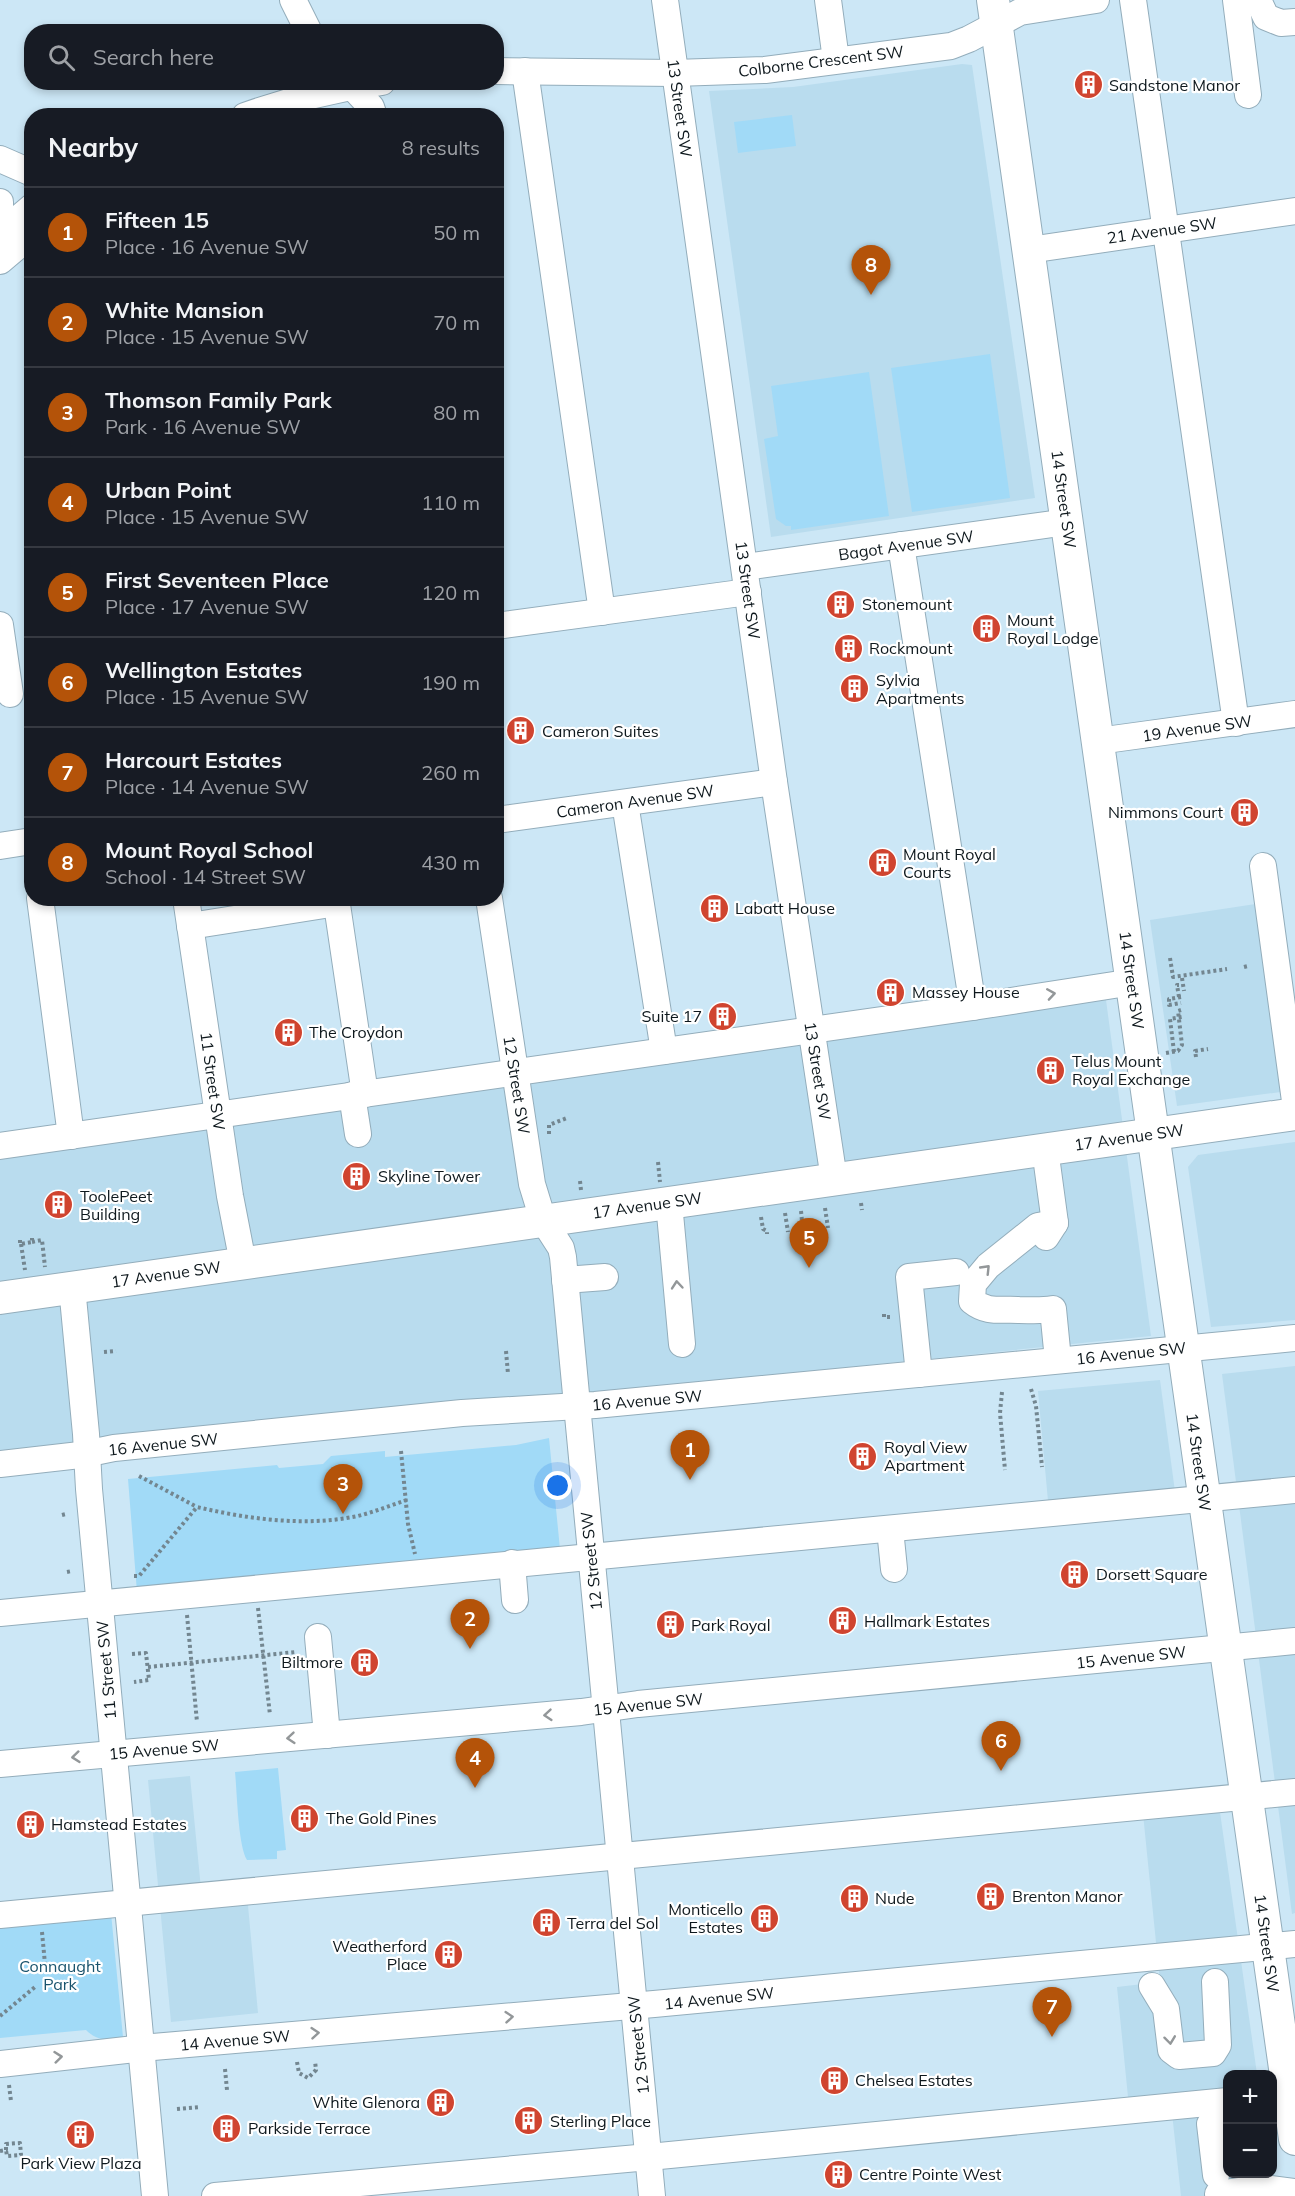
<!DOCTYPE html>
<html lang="en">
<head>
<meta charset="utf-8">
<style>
	body { margin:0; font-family:Mulish,sans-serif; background:#20242c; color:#f1f3f6 }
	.controls { position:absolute; right:18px; bottom:18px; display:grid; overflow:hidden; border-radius:12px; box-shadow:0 3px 9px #0003 }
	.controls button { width:54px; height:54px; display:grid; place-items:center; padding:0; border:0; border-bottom:2px solid #363941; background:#171b24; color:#f1f3f6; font:30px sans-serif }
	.you { position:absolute; left:558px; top:1486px; width:21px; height:21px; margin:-15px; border:4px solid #fff; border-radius:50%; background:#1a73e8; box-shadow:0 0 0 9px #1a73e833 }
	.badge { display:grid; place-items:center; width:39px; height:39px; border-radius:50%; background:#b45309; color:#fff; font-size:20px; font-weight:700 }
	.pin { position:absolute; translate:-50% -50px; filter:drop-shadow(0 2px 3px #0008) }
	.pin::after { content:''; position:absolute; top:32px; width:21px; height:18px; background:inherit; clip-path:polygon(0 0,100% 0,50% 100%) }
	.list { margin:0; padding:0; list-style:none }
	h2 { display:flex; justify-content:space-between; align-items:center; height:78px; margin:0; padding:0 24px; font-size:26px }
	h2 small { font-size:20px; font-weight:400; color:#9ea1a6 }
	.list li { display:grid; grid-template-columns:39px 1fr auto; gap:18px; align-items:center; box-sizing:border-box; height:90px; padding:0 24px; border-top:2px solid #363941 }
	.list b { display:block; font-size:22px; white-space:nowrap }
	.list p { margin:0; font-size:20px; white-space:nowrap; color:#9ea1a6 }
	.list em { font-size:20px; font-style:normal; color:#9ea1a6 }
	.icon { flex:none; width:33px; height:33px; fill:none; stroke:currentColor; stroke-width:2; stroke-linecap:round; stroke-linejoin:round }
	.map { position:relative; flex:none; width:1295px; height:2196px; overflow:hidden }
	.search { position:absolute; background:#171b24; box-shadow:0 3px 9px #0003; left:24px; top:24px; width:480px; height:66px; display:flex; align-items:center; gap:15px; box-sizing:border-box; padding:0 21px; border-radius:24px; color:#9ea1a6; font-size:22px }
	.panel { position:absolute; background:#171b24; box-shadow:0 3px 9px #0003; left:24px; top:108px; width:480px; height:798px; border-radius:24px }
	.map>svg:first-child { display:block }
</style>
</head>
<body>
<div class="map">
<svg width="1295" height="2196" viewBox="0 0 1295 2196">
	<rect width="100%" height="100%" fill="#cce7f6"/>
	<g fill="#b9dcee">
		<path d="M 962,64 L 972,65 L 1035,498 L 771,537 L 709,91 L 793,87 Z"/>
		<path d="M 1276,901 L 1295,1090 L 1177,1106 L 1150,920 Z"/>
		<path d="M 1106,1000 L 1151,1336 L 0,1454 L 0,1157 Z"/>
		<path d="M 1295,1142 L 1295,1320 L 1211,1327 L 1188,1167 L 1198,1155 Z"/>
		<path d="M 1295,1366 L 1295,1913 L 1292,1914 L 1222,1374 Z"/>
		<path d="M 1160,1380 L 1176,1499 L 1049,1512 L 1038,1391 Z"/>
		<path d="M 190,1776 L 202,1899 L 247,1895 L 258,2013 L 171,2022 L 148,1780 Z"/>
		<path d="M 1218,1798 L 1257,2074 L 1228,2074 L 1228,2174 L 1272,2174 L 1275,2196 L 1181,2196 L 1171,2104 L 1129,2107 L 1117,1987 L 1160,1982 L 1142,1804 Z"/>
	</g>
	<g fill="#a1daf7">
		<path d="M 792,115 L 796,146 L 738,153 L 734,122 Z"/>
		<path d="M 990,354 L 1010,498 L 912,512 L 891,368 Z"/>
		<path d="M 869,372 L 889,516 L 791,530 L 791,526 L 786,526 L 776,519 L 764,439 L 778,436 L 771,386 Z"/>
		<path d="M 549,1438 L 560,1549 L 137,1592 L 128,1479 L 277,1465 L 279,1468 L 323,1464 L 331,1456 L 385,1451 L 385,1457 L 516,1445 Z"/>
		<path d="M 278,1768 L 286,1850 L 277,1851 L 277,1859 L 247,1860 C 238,1846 237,1791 235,1772 Z"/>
		<path d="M 111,1913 L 123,2037 L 121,2039 C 106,2040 97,2041 86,2030 L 0,2038 L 0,1923 Z"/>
	</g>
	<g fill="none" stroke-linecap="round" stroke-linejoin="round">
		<defs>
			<g id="minor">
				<path d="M 293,0 L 309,32"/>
				<path d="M 665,0 L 774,782 L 834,1179"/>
				<path d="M 828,0 L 836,60"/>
				<path d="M 1133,0 L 1236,723"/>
				<path d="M 1236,0 L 1248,95"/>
				<path d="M 1258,0 L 1266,17 L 1281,23 L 1295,22"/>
				<path d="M 496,71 L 675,73 L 765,70 L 951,46 L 969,39 L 1020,12 L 1096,0"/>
				<path d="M 525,71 L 602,612"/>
				<path d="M 348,82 L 371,107 L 374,116"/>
				<path d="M 245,116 C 289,100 335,89 382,82"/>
				<path d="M 0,159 L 32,173"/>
				<path d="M 0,202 L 0,210"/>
				<path d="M 0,234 L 32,207"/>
				<path d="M 1029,250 L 1295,211"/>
				<path d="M 0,261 L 32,234"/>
				<path d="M 901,545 L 973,1007"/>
				<path d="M 745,567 L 1067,522"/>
				<path d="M 0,625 L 10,694"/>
				<path d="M 496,626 L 748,592"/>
				<path d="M 1098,741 L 1295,714"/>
				<path d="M 625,803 L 664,1051"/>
				<path d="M 496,820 L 774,782"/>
				<path d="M 0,846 L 32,841"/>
				<path d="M 1263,866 L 1295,1101"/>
				<path d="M 40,898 L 71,1136"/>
				<path d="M 186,898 L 230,1196 L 243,1263"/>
				<path d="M 336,898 L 365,1094"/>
				<path d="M 489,898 L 532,1184 L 543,1220 L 561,1248 L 563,1257 L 652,2196"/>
				<path d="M 190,926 L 337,903"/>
				<path d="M 352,1095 L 358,1134"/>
				<path d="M 0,1146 L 973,1007 L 1133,982"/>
				<path d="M 1045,1149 L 1055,1223 L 1046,1237"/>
				<path d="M 669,1203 L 682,1344"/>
				<path d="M 1055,1223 L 1038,1226 L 988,1266 L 973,1284 L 972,1301 C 987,1313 1000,1309 1019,1310 C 1031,1310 1041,1311 1053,1309 L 1058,1360"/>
				<path d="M 565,1280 L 605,1277"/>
				<path d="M 72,1287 L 86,1434 L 89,1489 L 155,2196"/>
				<path d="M 919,1374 L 909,1277 L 956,1272"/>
				<path d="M 0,1464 L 80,1455 L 114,1448 L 462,1413 L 595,1405 L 1295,1338"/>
				<path d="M 890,1529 L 894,1569"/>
				<path d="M 512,1563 L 515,1600"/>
				<path d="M 0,1613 L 1295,1490"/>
				<path d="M 318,1637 L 327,1735"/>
				<path d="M 0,1764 L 581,1712 L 638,1704 L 1295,1641"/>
				<path d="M 0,1915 L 1295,1792"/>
				<path d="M 1152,1986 L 1166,2009 L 1171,2050 L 1179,2056 L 1213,2053 L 1218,2045 L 1215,1982"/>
				<path d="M 0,2064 L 153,2047 L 654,2004 L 1295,1944"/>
				<path d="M 1216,2175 L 1210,2124 L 1228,2121"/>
				<path d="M 1218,2194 L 1262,2188 L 1295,2192"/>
				<path d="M 215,2196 L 649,2157 L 1228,2101"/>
			</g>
			<g id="major">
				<path d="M 993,0 L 1295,2139"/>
				<path d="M 0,1298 L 1295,1114"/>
			</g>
		</defs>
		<use href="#minor" stroke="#93adbb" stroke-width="28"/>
		<use href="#major" stroke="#93adbb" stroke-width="34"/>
		<g stroke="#738690" stroke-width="4" stroke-dasharray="3 3" stroke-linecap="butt">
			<path d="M 1170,958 L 1173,977 L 1227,969"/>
			<path d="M 1244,967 L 1248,966"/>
			<path d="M 1179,997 L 1177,985 L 1179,985"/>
			<path d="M 1181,997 L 1169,999 L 1169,1005 L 1181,1003"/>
			<path d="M 1174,1052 L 1170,1019 L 1182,1017"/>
			<path d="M 1166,1053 L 1178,1051 L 1182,1045 L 1178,1011 L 1181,1010"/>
			<path d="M 1196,1057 L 1195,1051 L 1208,1049"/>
			<path d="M 549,1134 L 549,1125 L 567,1118"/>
			<path d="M 658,1162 L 660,1182"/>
			<path d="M 580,1181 L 581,1190"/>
			<path d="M 861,1203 L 862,1210"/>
			<path d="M 825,1208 L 828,1228"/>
			<path d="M 801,1211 L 803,1231"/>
			<path d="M 785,1213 L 788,1232"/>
			<path d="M 761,1217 L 763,1229 L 767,1231 L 767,1234"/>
			<path d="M 20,1240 L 20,1244 L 32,1242 L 32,1238"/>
			<path d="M 32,1242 L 42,1240 L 45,1267"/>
			<path d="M 21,1244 L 25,1270"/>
			<path d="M 884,1314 L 884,1317 L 892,1317"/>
			<path d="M 506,1351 L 508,1374"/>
			<path d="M 104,1352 L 116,1351"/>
			<path d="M 1031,1389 L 1036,1406 L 1042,1467"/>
			<path d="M 1002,1392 L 1000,1413 L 1005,1470"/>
			<path d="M 401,1451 L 408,1524 L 415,1554"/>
			<path d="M 139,1476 L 197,1507"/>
			<path d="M 62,1515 L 66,1514"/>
			<path d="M 67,1572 L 72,1571"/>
			<path d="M 134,1576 L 139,1576 L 197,1507 C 248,1519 305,1527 358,1516 C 374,1512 391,1505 407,1500"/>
			<path d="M 258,1608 L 270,1715"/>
			<path d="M 187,1615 L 197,1722"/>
			<path d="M 132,1654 L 146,1653 L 149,1680 L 134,1682"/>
			<path d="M 148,1667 L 296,1652"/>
			<path d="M 42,1932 L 45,1964"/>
			<path d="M 0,2016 L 35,1987"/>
			<path d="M 297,2062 L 299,2073 L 308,2078 L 316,2070 L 315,2061"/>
			<path d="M 225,2069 L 227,2090"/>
			<path d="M 9,2085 L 11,2101"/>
			<path d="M 177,2109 L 200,2107"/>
			<path d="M 0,2151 L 6,2150 L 6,2144 L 20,2143 L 21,2155 L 7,2156 L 6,2150"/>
		</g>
		<use href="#minor" stroke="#fff" stroke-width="26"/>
		<use href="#major" stroke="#fff" stroke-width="32"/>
		<path stroke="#738690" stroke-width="4" stroke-dasharray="3 3" stroke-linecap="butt" d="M 1182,978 L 1184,991"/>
	</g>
	<defs><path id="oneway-chevron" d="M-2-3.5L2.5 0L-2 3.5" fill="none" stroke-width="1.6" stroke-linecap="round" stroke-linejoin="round" transform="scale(1.5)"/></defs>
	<g stroke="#939799">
		<use href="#oneway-chevron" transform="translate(1051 994) rotate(-9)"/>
		<use href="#oneway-chevron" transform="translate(986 1269) rotate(-46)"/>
		<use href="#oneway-chevron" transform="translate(677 1285) rotate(-95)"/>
		<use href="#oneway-chevron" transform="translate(548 1715) rotate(175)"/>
		<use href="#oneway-chevron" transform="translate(291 1738) rotate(175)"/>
		<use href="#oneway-chevron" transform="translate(76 1757) rotate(174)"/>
		<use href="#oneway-chevron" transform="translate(509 2017) rotate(-5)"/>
		<use href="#oneway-chevron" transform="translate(315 2033) rotate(-5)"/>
		<use href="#oneway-chevron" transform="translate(1170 2040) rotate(83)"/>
		<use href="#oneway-chevron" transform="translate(58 2057) rotate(-6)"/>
	</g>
	<defs>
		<symbol id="building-disc" viewBox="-11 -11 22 22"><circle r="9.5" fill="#d0442f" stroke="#fff"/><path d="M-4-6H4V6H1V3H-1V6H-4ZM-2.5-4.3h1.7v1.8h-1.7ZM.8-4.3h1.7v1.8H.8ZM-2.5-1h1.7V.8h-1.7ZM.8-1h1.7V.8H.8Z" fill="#fff"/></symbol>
	</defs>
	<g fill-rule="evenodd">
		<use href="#building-disc" x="1072" y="68" width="33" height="33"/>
		<use href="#building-disc" x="824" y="588" width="33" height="33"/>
		<use href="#building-disc" x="970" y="612" width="33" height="33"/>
		<use href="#building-disc" x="832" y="632" width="33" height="33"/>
		<use href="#building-disc" x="838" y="672" width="33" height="33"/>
		<use href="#building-disc" x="504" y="714" width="33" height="33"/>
		<use href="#building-disc" x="1228" y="796" width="33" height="33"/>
		<use href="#building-disc" x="866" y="846" width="33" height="33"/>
		<use href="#building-disc" x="698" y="892" width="33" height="33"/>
		<use href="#building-disc" x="874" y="976" width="33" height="33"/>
		<use href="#building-disc" x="706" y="1000" width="33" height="33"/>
		<use href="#building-disc" x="272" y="1016" width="33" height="33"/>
		<use href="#building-disc" x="1034" y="1054" width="33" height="33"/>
		<use href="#building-disc" x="340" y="1160" width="33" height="33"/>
		<use href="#building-disc" x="42" y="1188" width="33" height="33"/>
		<use href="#building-disc" x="846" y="1440" width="33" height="33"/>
		<use href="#building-disc" x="1058" y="1558" width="33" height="33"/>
		<use href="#building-disc" x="826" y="1604" width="33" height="33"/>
		<use href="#building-disc" x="654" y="1608" width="33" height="33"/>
		<use href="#building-disc" x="348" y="1646" width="33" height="33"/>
		<use href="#building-disc" x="288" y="1802" width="33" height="33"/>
		<use href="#building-disc" x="14" y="1808" width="33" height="33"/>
		<use href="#building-disc" x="974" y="1880" width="33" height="33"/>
		<use href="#building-disc" x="838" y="1882" width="33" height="33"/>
		<use href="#building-disc" x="748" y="1902" width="33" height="33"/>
		<use href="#building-disc" x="530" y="1906" width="33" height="33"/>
		<use href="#building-disc" x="432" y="1938" width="33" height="33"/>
		<use href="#building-disc" x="818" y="2064" width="33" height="33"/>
		<use href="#building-disc" x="424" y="2086" width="33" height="33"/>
		<use href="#building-disc" x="512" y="2104" width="33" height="33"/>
		<use href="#building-disc" x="210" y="2112" width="33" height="33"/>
		<use href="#building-disc" x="64" y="2118" width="33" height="33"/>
		<use href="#building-disc" x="822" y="2158" width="33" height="33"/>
	</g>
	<g text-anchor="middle" stroke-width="4.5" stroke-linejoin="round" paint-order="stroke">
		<g font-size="16" fill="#0e181d" stroke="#fff">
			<text transform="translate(821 61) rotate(-7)" y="6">Colborne Crescent SW</text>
			<text transform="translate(680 108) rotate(82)" y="6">13 Street SW</text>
			<text transform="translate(1162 230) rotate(-8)" y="6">21 Avenue SW</text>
			<text transform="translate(1064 499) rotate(82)" y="6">14 Street SW</text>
			<text transform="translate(906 545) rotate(-8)" y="6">Bagot Avenue SW</text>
			<text transform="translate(748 590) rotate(82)" y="6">13 Street SW</text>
			<text transform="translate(1197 728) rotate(-8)" y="6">19 Avenue SW</text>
			<text transform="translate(635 801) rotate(-8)" y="6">Cameron Avenue SW</text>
			<text transform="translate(1132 980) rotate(82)" y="6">14 Street SW</text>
			<text transform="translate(818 1071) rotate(81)" y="6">13 Street SW</text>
			<text transform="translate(213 1081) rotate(82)" y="6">11 Street SW</text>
			<text transform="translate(517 1085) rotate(81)" y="6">12 Street SW</text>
			<text transform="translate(1129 1137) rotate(-8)" y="6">17 Avenue SW</text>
			<text transform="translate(647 1205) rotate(-8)" y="6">17 Avenue SW</text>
			<text transform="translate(166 1274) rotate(-8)" y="6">17 Avenue SW</text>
			<text transform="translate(1131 1353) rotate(-6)" y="6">16 Avenue SW</text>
			<text transform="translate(647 1400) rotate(-5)" y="6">16 Avenue SW</text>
			<text transform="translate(163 1444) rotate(-6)" y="6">16 Avenue SW</text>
			<text transform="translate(1199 1462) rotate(82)" y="6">14 Street SW</text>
			<text transform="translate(591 1561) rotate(-96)" y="6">12 Street SW</text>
			<text transform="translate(1131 1657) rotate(-6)" y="6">15 Avenue SW</text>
			<text transform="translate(106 1670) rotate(-95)" y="6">11 Street SW</text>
			<text transform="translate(648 1704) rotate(-6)" y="6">15 Avenue SW</text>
			<text transform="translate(164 1749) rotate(-5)" y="6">15 Avenue SW</text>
			<text transform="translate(1267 1943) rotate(82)" y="6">14 Street SW</text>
			<text transform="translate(719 1998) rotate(-6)" y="6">14 Avenue SW</text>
			<text transform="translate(235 2040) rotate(-5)" y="6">14 Avenue SW</text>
			<text transform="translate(638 2045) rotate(-96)" y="6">12 Street SW</text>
		</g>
		<g font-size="16" fill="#0e181d" stroke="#fff" text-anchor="start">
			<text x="1109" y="91">Sandstone Manor</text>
			<text x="862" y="610">Stonemount</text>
			<text x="1007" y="626">Mount<tspan x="1007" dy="18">Royal Lodge</tspan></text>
			<text x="869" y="654">Rockmount</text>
			<text x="876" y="686">Sylvia<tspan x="876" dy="18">Apartments</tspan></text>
			<text x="542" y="737">Cameron Suites</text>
			<text x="1223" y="818" text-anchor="end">Nimmons Court</text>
			<text x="903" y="860">Mount Royal<tspan x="903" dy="18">Courts</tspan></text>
			<text x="735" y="914">Labatt House</text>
			<text x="912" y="998">Massey House</text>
			<text x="702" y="1022" text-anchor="end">Suite 17</text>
			<text x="309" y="1038">The Croydon</text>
			<text x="1072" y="1067">Telus Mount<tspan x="1072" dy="18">Royal Exchange</tspan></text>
			<text x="378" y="1182">Skyline Tower</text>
			<text x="80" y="1202">ToolePeet<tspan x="80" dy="18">Building</tspan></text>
			<text x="884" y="1453">Royal View<tspan x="884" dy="18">Apartment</tspan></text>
			<text x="1096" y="1580">Dorsett Square</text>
			<text x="864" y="1627">Hallmark Estates</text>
			<text x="691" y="1631">Park Royal</text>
			<text x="343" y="1668" text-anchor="end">Biltmore</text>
			<text x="326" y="1824">The Gold Pines</text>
			<text x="51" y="1830">Hamstead Estates</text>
			<text x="1012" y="1902">Brenton Manor</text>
			<text x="875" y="1904">Nude</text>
			<text x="743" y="1915" text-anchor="end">Monticello<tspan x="743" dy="18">Estates</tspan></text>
			<text x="567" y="1929">Terra del Sol</text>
			<text x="427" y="1952" text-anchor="end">Weatherford<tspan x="427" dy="18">Place</tspan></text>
			<text x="855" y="2086">Chelsea Estates</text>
			<text x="420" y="2108" text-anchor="end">White Glenora</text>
			<text x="550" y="2127">Sterling Place</text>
			<text x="248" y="2134">Parkside Terrace</text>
			<text x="81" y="2169" text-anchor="middle">Park View Plaza</text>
			<text x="859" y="2180">Centre Pointe West</text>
		</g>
		<g font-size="16" fill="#19536d" stroke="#fff">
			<text x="60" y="1972">Connaught<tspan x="60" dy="18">Park</tspan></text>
		</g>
	</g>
</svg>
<div class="controls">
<button>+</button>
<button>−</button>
</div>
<div class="you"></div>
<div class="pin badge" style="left:690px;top:1480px">1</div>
<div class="pin badge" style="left:470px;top:1649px">2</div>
<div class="pin badge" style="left:343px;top:1514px">3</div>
<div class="pin badge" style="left:475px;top:1788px">4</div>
<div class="pin badge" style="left:809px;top:1268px">5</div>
<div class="pin badge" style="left:1001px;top:1771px">6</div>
<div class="pin badge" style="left:1052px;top:2037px">7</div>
<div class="pin badge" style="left:871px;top:295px">8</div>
<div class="search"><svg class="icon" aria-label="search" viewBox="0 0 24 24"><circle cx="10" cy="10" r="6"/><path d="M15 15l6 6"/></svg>Search here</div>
<section class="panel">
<h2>Nearby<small>8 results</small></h2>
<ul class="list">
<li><span class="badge">1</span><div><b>Fifteen 15</b><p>Place · 16 Avenue SW</p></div><em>50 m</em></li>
<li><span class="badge">2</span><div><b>White Mansion</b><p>Place · 15 Avenue SW</p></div><em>70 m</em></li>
<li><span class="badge">3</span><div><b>Thomson Family Park</b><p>Park · 16 Avenue SW</p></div><em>80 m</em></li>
<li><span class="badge">4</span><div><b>Urban Point</b><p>Place · 15 Avenue SW</p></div><em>110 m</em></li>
<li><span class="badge">5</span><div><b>First Seventeen Place</b><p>Place · 17 Avenue SW</p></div><em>120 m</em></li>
<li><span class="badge">6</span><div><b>Wellington Estates</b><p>Place · 15 Avenue SW</p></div><em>190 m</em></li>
<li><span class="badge">7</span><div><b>Harcourt Estates</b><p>Place · 14 Avenue SW</p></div><em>260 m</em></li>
<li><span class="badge">8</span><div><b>Mount Royal School</b><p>School · 14 Street SW</p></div><em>430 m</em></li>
</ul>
</section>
</div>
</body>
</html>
